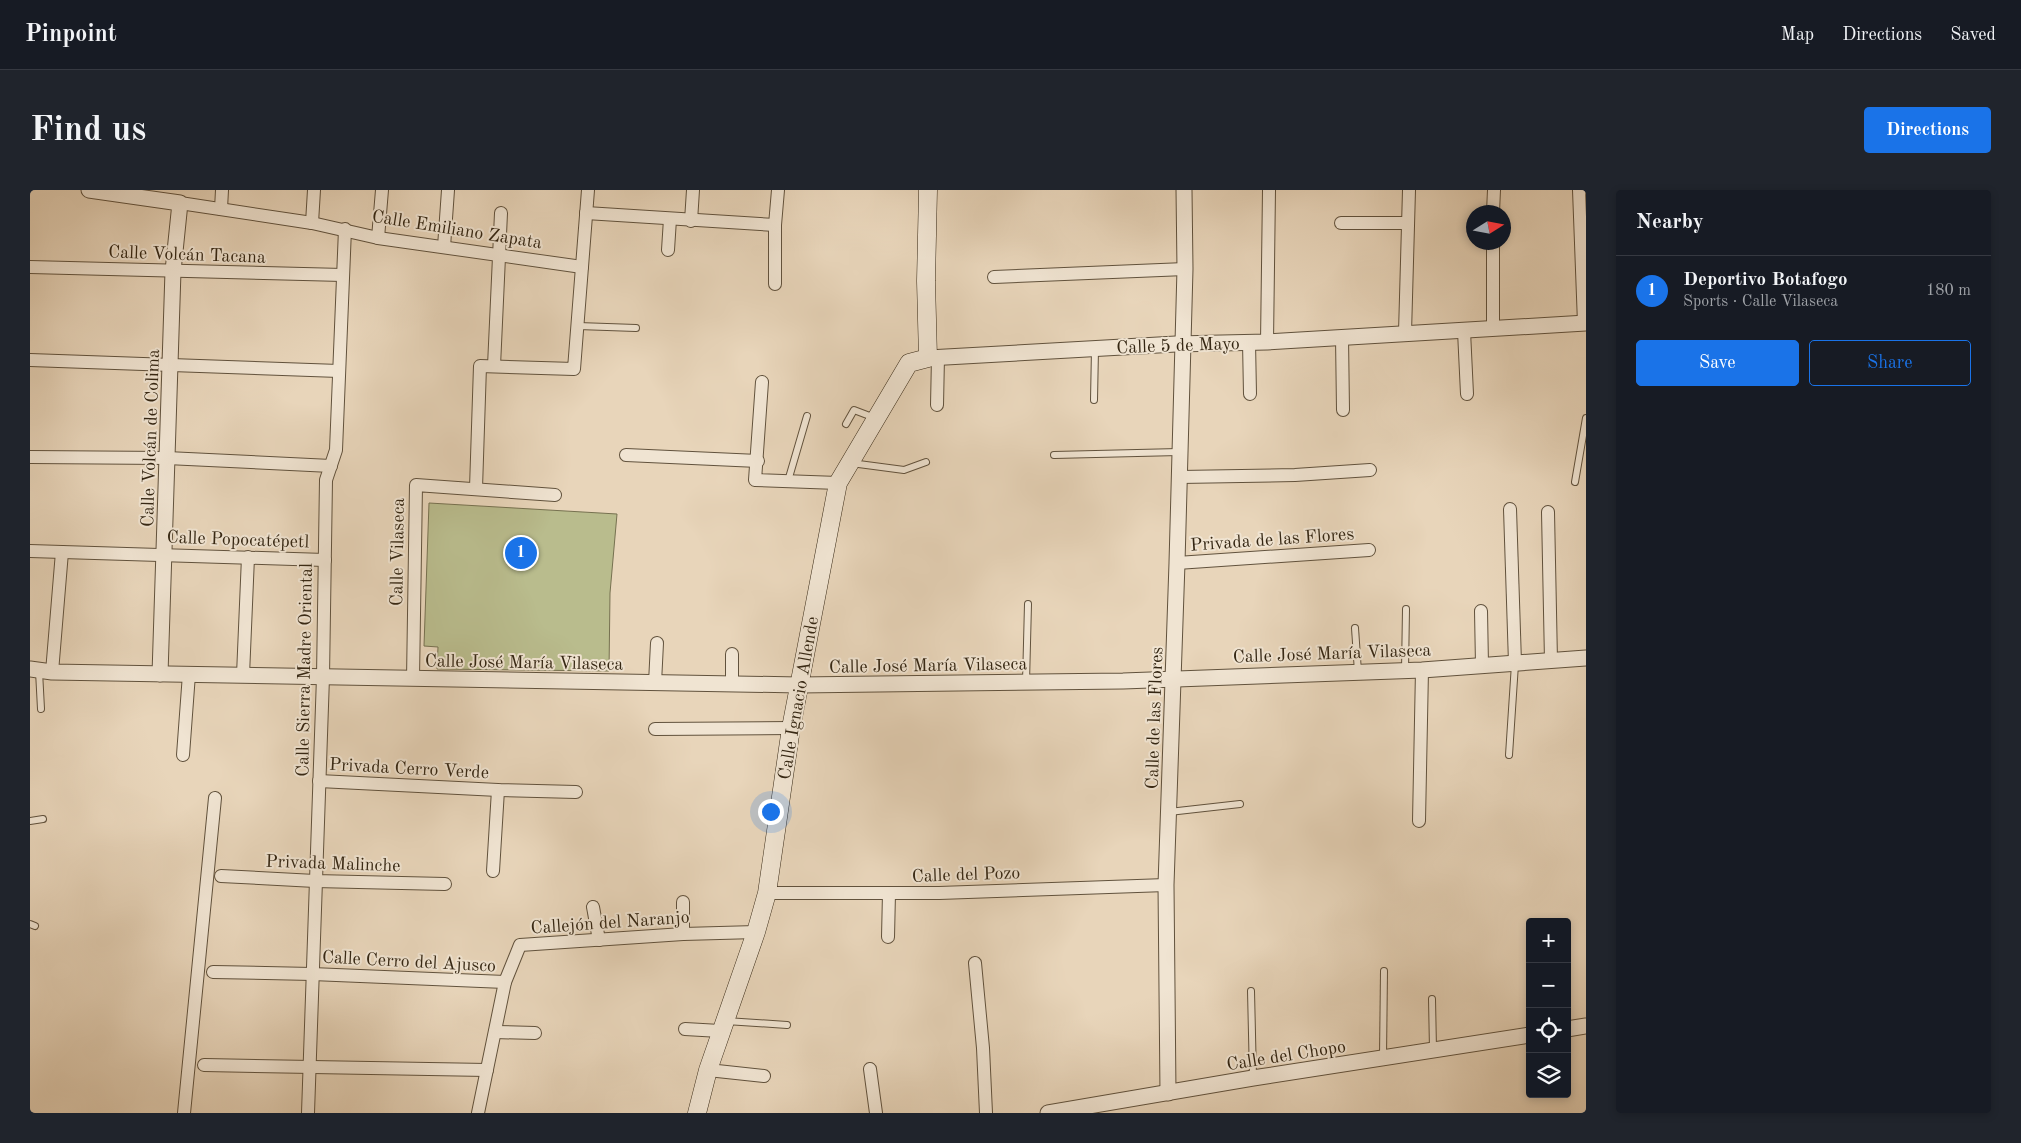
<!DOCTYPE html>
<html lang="en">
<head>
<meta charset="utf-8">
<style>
	body { margin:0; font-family:"Old Standard TT",serif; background:#20242c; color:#f1f3f6 }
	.controls { position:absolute; right:15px; bottom:15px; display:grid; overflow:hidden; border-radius:5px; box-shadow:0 2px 8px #0003 }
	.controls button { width:45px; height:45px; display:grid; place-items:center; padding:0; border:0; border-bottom:1px solid #363941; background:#171b24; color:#f1f3f6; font:25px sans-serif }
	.compass { position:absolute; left:1436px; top:15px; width:45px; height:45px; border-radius:50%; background:#171b24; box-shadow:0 2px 8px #0003; rotate:79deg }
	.you { position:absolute; left:740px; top:621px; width:18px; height:18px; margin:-12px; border:4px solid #fff; border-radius:50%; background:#1a73e8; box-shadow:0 0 0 8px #1a73e833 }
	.badge { display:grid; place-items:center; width:32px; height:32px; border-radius:50%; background:#1a73e8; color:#fff; font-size:16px; font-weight:700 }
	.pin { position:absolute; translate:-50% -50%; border:2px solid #fff; box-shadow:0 1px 5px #0006 }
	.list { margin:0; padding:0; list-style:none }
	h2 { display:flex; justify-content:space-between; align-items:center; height:65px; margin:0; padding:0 20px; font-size:21px }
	h2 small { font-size:16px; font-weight:400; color:#9ea1a6 }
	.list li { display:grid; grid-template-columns:32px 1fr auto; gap:15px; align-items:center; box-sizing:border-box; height:70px; padding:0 20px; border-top:1px solid #363941 }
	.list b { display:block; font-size:19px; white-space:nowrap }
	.list p { margin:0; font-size:16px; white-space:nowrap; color:#9ea1a6 }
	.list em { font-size:16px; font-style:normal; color:#9ea1a6 }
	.actions { display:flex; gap:10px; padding:15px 20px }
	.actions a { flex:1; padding:11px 0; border:1px solid #1a73e8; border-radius:5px; text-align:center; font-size:18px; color:#1a73e8 }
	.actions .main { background:#1a73e8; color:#fff }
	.icon { flex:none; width:28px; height:28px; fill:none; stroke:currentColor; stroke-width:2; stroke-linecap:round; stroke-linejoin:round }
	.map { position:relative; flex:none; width:1556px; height:923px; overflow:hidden; border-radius:5px }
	header { display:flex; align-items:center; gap:30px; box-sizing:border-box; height:70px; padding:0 25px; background:#171b24; border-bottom:1px solid #363941 }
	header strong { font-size:24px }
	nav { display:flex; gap:28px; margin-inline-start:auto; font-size:18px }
	.intro { display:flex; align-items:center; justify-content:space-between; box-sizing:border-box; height:120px; padding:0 30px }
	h1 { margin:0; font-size:35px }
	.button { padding:12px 22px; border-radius:5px; background:#1a73e8; color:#fff; font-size:18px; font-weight:700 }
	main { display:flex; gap:30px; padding:0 30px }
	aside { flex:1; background:#171b24; border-radius:5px; box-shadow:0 2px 8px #0003 }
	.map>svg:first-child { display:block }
</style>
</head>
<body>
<header>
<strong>Pinpoint</strong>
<nav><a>Map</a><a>Directions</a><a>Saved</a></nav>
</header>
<div class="intro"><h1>Find us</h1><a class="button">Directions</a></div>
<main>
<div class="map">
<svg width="1556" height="923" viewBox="0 0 1556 923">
	<rect width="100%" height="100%" fill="#e8d5ba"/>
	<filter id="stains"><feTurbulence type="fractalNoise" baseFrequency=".004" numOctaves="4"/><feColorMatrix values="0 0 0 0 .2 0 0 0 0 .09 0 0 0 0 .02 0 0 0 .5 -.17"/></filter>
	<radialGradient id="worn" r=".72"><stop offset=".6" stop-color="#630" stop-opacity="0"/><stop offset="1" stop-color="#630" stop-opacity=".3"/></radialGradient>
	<path fill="#b9bc8d" stroke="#767150" d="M 399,313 L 587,324 L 580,403 L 579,481 L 407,479 L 408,457 L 394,456 Z"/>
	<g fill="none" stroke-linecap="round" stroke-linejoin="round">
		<defs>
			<g id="service">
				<path d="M 548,136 L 606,138"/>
				<path d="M 1064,210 L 1065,159"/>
				<path d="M 816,234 L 824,220 L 845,228"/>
				<path d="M 1024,265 L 1149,262"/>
				<path d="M 821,273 L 874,280 L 896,272"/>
				<path d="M 758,291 L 777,226"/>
				<path d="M 1545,292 L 1556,228"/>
				<path d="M 1325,438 L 1328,482"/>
				<path d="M 1375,480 L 1376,419"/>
				<path d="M 9,481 L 11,519"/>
				<path d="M 996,492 L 998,414"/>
				<path d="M 1479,565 L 1485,474"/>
				<path d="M 1139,622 L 1210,614"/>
				<path d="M 0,631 L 13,629"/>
				<path d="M 0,734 L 5,736"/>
				<path d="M 1221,801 L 1223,887"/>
				<path d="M 1402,809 L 1403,859"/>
				<path d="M 696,831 L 757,835"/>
				<path d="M 1353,867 L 1354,781"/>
			</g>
			<g id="minor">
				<path d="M 1549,0 L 1554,133"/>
				<path d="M 150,13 L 282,33 L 348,48 L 552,77"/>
				<path d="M 191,19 L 192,0"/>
				<path d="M 1463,22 L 1464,0"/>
				<path d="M 556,23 L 745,35"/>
				<path d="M 661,31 L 663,0"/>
				<path d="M 282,33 L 284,0"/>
				<path d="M 1311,33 L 1378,33"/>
				<path d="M 348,48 L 352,0"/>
				<path d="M 414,57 L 418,0"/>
				<path d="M 638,60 L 640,29"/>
				<path d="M 0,77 L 313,85"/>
				<path d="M 964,87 L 1155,79"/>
				<path d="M 745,94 L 745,35 L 748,0"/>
				<path d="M 1463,139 L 1463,52"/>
				<path d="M 1434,141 L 1437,204"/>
				<path d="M 1375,143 L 1379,0"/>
				<path d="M 1312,147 L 1313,220"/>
				<path d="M 1219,152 L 1220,204"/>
				<path d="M 1237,152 L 1239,0"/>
				<path d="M 0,170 L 309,181"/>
				<path d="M 464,176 L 471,23"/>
				<path d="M 732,192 L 725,290 L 808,293"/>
				<path d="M 907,215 L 908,167"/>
				<path d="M 596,265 L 728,271"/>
				<path d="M 0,267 L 137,268 L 301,276"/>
				<path d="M 1150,287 L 1265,285 L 1340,280"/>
				<path d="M 446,298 L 450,176 L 544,179 L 558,0"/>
				<path d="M 1480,319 L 1485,473"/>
				<path d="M 1518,322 L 1521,471"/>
				<path d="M 0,361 L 295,370"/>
				<path d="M 1147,373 L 1339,360"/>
				<path d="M 1451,421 L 1452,475"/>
				<path d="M 22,482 L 32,362"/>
				<path d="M 213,485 L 218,367"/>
				<path d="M 383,489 L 386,295 L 525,305"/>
				<path d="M 625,493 L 627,453"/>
				<path d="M 702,494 L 702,464"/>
				<path d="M 625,539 L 761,538"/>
				<path d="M 153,565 L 159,484"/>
				<path d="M 289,591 L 468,600 L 546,602"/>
				<path d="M 1389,631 L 1392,480"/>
				<path d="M 463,681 L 468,600"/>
				<path d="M 191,686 L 285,691 L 415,694"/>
				<path d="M 737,703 L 909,703 L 1136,695"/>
				<path d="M 563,717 L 569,750"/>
				<path d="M 653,744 L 653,712"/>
				<path d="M 858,747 L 859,703"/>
				<path d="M 945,773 L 953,858 L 956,923"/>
				<path d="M 183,782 L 282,784 L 475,792"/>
				<path d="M 655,839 L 690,841"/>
				<path d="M 465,842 L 505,843"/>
				<path d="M 174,875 L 457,880"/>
				<path d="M 840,879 L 846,923"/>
				<path d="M 678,880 L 734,886"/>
				<path d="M 154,923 L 185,608"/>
				<path d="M 278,923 L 293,487 L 296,290 L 306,260 L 315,39"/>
				<path d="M 448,923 L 475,792 L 490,755 L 653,744 L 726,742"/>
			</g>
			<g id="tertiary">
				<path d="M 59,0 L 150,13 L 143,81 L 130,484"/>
				<path d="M 898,168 L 1146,154 L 1237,152 L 1556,133"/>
				<path d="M 0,479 L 22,482 L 769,495 L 1093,491 L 1392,480 L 1556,468"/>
				<path d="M 1537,839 L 1556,836"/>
				<path d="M 1138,903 L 1136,695 L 1147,373 L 1155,79 L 1154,0"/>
				<path d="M 1018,923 L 1223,888 L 1500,845"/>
			</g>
			<path id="secondary" d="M 667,923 L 678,880 L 726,742 L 737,703 L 761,538 L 808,293 L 879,173 L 898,168 L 896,91 L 898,0"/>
		</defs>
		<use href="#service" stroke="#61523d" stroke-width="8"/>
		<use href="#minor" stroke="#61523d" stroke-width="14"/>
		<use href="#tertiary" stroke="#61523d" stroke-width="17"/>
		<use href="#secondary" stroke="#342613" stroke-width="19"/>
		<use href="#service" stroke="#f0e4d2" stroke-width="6"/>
		<use href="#minor" stroke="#f0e4d2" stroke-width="12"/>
		<use href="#tertiary" stroke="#f0e4d2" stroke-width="15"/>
		<use href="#secondary" stroke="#f0e4d2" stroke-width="18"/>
	</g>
	<g text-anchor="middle" stroke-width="4" stroke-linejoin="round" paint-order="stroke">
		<g font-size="18" fill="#342613" stroke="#f0e4d2">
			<text transform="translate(427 39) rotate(9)" y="6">Calle Emiliano Zapata</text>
			<text transform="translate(157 64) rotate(2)" y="6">Calle Volcán Tacana</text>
			<text transform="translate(1148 155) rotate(-2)" y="6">Calle 5 de Mayo</text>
			<text transform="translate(120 248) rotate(-88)" y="6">Calle Volcán de Colima</text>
			<text transform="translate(208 349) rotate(2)" y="6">Calle Popocatépetl</text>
			<text transform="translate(1242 349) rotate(-4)" y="6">Privada de las Flores</text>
			<text transform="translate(367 362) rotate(-89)" y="6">Calle Vilaseca</text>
			<text transform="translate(1302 463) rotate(-2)" y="6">Calle José María Vilaseca</text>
			<text transform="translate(494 472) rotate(1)" y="6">Calle José María Vilaseca</text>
			<text transform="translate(898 475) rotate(-1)" y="6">Calle José María Vilaseca</text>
			<text transform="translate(274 480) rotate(-89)" y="6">Calle Sierra Madre Oriental</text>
			<text transform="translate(768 508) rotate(-80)" y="6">Calle Ignacio Allende</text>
			<text transform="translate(1124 528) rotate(-88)" y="6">Calle de las Flores</text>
			<text transform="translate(379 578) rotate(3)" y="6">Privada Cerro Verde</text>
			<text transform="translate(303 673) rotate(2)" y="6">Privada Malinche</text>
			<text transform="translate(936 684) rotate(-2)" y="6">Calle del Pozo</text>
			<text transform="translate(580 732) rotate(-4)" y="6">Callejón del Naranjo</text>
			<text transform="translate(379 771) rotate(3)" y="6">Calle Cerro del Ajusco</text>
			<text transform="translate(1256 865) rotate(-9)" y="6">Calle del Chopo</text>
		</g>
	</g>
	<rect width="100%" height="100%" filter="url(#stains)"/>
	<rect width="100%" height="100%" fill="url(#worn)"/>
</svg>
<div class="controls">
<button>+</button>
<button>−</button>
<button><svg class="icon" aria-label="locate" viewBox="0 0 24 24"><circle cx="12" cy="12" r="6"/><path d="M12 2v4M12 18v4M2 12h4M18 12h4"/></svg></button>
<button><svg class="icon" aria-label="layers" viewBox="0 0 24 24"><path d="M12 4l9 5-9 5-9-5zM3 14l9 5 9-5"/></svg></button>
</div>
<svg class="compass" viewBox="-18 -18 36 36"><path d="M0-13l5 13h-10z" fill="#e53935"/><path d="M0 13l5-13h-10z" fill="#9ea1a6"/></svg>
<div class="you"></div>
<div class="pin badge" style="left:491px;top:363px">1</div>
</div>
<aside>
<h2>Nearby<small></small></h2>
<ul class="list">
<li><span class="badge">1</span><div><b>Deportivo Botafogo</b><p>Sports · Calle Vilaseca</p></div><em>180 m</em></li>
</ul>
<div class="actions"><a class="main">Save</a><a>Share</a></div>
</aside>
</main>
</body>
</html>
